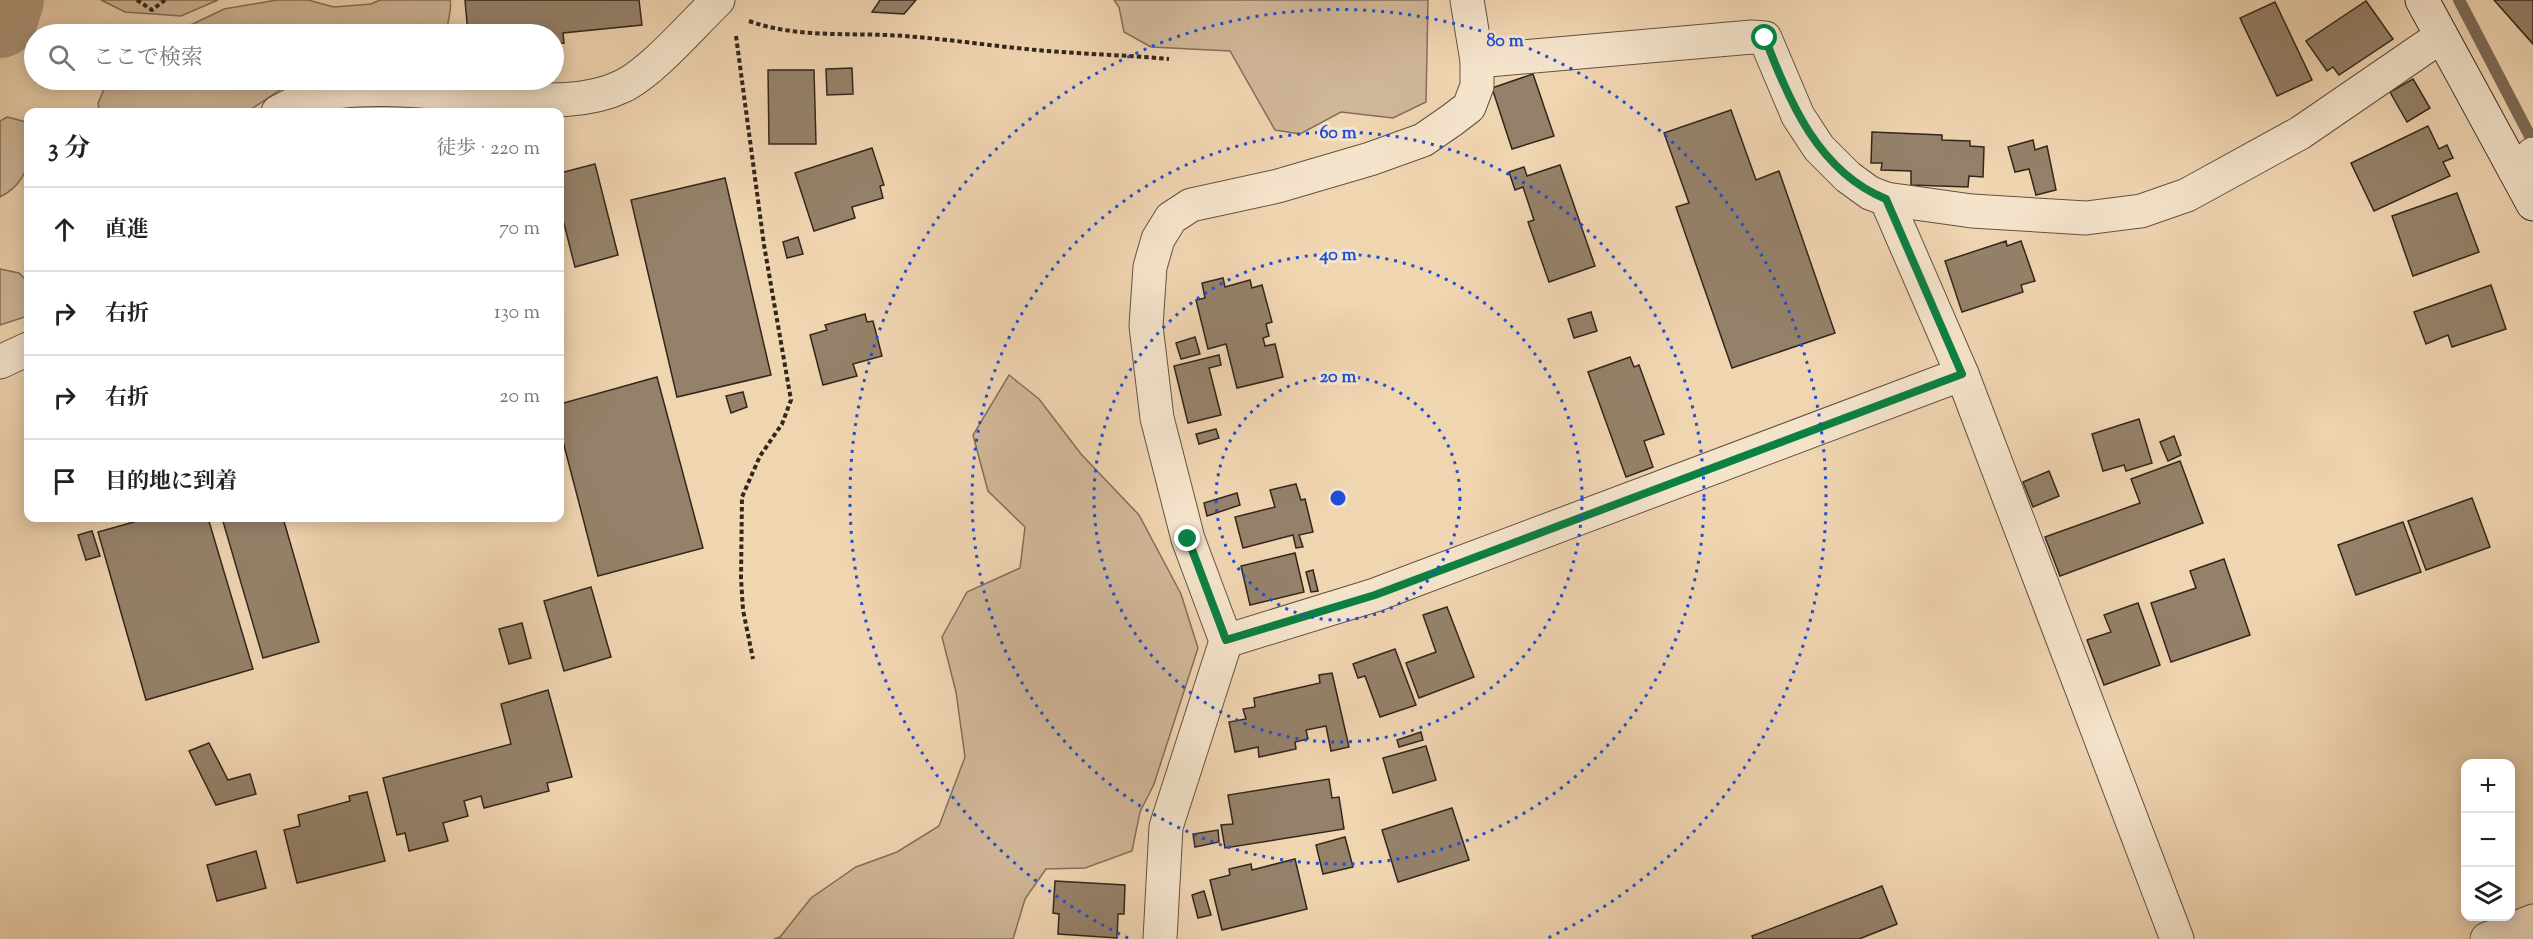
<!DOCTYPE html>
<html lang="ja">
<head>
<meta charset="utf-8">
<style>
	body { margin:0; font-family:"Sorts Mill Goudy","Noto Serif JP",serif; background:#f2f2f2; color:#222 }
	.controls { position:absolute; right:18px; bottom:18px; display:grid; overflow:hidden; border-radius:12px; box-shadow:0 3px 15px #0003 }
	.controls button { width:54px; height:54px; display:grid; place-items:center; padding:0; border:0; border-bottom:2px solid #e0e0e0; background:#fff; color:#222; font:30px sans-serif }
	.stop { position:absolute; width:18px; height:18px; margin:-14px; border:4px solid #0b8043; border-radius:50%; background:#fff }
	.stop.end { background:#0b8043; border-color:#fff; box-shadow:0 2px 6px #0008 }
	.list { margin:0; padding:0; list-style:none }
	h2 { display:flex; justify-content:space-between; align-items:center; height:78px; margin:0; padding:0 24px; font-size:26px }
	h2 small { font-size:20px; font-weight:400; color:#767676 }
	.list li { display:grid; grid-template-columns:39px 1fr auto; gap:18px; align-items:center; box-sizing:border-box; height:84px; padding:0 24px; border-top:2px solid #e0e0e0 }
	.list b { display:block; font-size:22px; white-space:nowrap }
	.list em { font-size:20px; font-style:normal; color:#767676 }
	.icon { flex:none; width:33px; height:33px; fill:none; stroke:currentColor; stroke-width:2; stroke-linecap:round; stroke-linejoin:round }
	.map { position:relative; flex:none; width:2533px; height:939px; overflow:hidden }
	.search { position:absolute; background:#fff; box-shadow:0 3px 15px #0003; left:24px; top:24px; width:540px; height:66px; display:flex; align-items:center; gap:15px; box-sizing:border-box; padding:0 21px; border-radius:33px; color:#767676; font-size:22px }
	.panel { position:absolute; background:#fff; box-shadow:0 3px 15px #0003; left:24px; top:108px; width:540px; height:414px; border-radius:12px }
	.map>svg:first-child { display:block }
</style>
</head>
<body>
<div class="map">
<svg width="2533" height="939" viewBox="0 0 2533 939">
	<rect width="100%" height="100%" fill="#f0d5b1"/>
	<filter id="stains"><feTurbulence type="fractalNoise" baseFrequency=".00333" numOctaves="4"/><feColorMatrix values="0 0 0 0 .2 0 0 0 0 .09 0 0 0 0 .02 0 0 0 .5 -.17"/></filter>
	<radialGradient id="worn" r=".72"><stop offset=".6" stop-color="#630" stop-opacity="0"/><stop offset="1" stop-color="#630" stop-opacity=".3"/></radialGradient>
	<g fill="#d0b798" stroke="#816f5a" stroke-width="1.5">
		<path d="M 101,0 L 218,0 L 181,16 L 125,12 Z"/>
		<path d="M 277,0 L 308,0 L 334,7 L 371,4 L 380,0 L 450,0 C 453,12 445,23 448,34 L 166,34 L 172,30 L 193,24 L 224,9 Z"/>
		<path d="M 1114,0 L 1428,0 L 1426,102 L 1393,118 L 1341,112 L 1300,134 L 1275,130 L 1230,51 L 1151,47 L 1124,32 L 1119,7 Z"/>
		<path d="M 108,80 L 312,80 L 283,88 L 253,108 L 239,112 L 99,112 L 98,103 Z"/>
		<path d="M 7,117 L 26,122 L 28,126 C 29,157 32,180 0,197 L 0,121 Z"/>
		<path d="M 0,269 L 19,273 L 28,282 L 28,316 L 0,325 Z"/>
		<path d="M 1009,375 L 1039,399 L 1081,454 L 1139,515 L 1181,594 L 1198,648 L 1154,784 L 1140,812 L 1132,851 L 1085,868 L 1046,869 L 1025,899 L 1013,939 L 774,939 L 780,937 L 811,898 L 856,867 L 897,852 L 939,826 L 965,757 L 956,692 L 942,637 L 967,592 L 1020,568 L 1025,527 L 988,491 L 973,435 Z"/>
	</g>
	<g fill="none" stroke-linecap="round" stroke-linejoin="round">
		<path stroke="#7d6c58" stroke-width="12" d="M 2459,0 L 2533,142"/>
		<path stroke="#af9a7f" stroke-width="74" d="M 0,21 L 7,0"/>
	</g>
	<g fill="#95816a" stroke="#32271d" stroke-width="1.5">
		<path d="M 465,0 L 639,0 L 642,25 L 563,33 L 564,43 L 554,44 L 554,34 L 468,34 Z"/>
		<path d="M 880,0 L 916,0 L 904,14 L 872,12 Z"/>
		<path d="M 2494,0 L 2533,0 L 2533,44 Z"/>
		<path d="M 2366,1 L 2393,39 L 2339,75 L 2333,67 L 2327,71 L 2306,41 Z"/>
		<path d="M 2275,2 L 2312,80 L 2277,96 L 2240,18 Z"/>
		<path d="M 852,68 L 853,94 L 827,95 L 826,69 Z"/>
		<path d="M 768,70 L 814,70 L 816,144 L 769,144 Z"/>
		<path d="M 1533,74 L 1554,136 L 1512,149 L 1492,88 Z"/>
		<path d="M 2413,79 L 2430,108 L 2407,122 L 2390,92 Z"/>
		<path d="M 1731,110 L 1756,180 L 1779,171 L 1835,333 L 1732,368 L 1676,207 L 1689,203 L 1664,133 Z"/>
		<path d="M 2428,126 L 2439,149 L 2447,145 L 2453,158 L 2443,162 L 2450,176 L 2374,211 L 2351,163 Z"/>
		<path d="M 1872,132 L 1942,135 L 1942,140 L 1970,141 L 1970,146 L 1984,147 L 1983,177 L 1969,176 L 1968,187 L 1911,185 L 1911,171 L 1881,170 L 1882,163 L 1871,163 Z"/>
		<path d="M 2033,140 L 2035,150 L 2047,146 L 2056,190 L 2036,195 L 2029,169 L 2015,172 L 2008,147 Z"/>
		<path d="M 872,148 L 884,185 L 880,186 L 883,198 L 852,207 L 855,218 L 814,231 L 795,173 Z"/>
		<path d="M 595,164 L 618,255 L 575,267 L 560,208 L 560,173 Z"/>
		<path d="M 1560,165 L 1595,266 L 1549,282 L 1528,222 L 1534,220 L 1523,187 L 1515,190 L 1509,172 L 1524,167 L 1527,176 Z"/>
		<path d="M 725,178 L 771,375 L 677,397 L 631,200 Z"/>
		<path d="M 2457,193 L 2479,252 L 2413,276 L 2392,216 Z"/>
		<path d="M 798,237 L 803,254 L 787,258 L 783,242 Z"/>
		<path d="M 2006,241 L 2007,246 L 2021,241 L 2035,281 L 2021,285 L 2023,292 L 1962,312 L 1945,261 Z"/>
		<path d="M 1223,278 L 1225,287 L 1250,280 L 1252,288 L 1262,285 L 1272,322 L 1266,324 L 1269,336 L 1263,338 L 1265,346 L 1275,344 L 1283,377 L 1237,388 L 1226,344 L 1208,349 L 1196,300 L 1205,298 L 1202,283 Z"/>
		<path d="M 2491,285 L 2506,329 L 2452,347 L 2448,335 L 2426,344 L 2414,312 Z"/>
		<path d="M 1591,312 L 1597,331 L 1574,338 L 1568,319 Z"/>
		<path d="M 865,314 L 867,322 L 873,321 L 882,356 L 853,364 L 857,376 L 823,385 L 810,335 L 827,330 L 825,325 Z"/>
		<path d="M 1195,337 L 1200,354 L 1181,359 L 1176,343 Z"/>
		<path d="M 1219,355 L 1221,365 L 1209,368 L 1221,415 L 1188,423 L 1174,366 Z"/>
		<path d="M 1630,357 L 1634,367 L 1639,365 L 1664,434 L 1644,441 L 1653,467 L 1626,477 L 1588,372 Z"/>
		<path d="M 657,377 L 703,548 L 598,576 L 560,430 L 560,404 Z"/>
		<path d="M 743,392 L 747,407 L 731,413 L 726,396 Z"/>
		<path d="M 2139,419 L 2152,463 L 2126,471 L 2124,465 L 2103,471 L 2092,434 Z"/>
		<path d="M 1216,429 L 1219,438 L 1199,444 L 1196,434 Z"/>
		<path d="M 2174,436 L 2181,455 L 2168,461 L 2160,442 Z"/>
		<path d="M 2180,461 L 2203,523 L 2060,576 L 2045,537 L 2140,503 L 2131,479 Z"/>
		<path d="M 2049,471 L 2059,496 L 2033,507 L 2023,482 Z"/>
		<path d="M 1296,484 L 1301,500 L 1305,499 L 1313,532 L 1299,535 L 1303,547 L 1296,548 L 1293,535 L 1243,548 L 1235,517 L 1275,507 L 1270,490 Z"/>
		<path d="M 1237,493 L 1240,505 L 1207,516 L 1204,503 Z"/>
		<path d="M 2472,498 L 2490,547 L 2426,570 L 2408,521 Z"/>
		<path d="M 148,518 L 208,518 L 253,669 L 146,700 L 98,532 Z"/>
		<path d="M 222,518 L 283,518 L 319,642 L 263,658 Z"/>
		<path d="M 2403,522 L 2421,572 L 2356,595 L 2338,545 Z"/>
		<path d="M 92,531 L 100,556 L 86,560 L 78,535 Z"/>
		<path d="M 1295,553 L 1304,592 L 1250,605 L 1241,566 Z"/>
		<path d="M 2224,559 L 2250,635 L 2171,662 L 2151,603 L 2196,588 L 2190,571 Z"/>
		<path d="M 1313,570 L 1318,591 L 1311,592 L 1306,572 Z"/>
		<path d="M 591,587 L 611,657 L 564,671 L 544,601 Z"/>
		<path d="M 2138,603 L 2160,665 L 2104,685 L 2087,640 L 2111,632 L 2104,615 Z"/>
		<path d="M 1447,607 L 1474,677 L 1419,698 L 1406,663 L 1436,652 L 1423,615 Z"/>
		<path d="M 522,623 L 531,658 L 509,664 L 499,629 Z"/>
		<path d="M 1395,649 L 1416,705 L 1380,717 L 1365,676 L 1358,678 L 1353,664 Z"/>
		<path d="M 1332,673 L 1349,747 L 1331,751 L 1326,726 L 1306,730 L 1308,739 L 1295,742 L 1296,749 L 1259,757 L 1258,747 L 1235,752 L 1229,722 L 1246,719 L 1243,709 L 1255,707 L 1254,698 L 1320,683 L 1319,675 Z"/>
		<path d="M 548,690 L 572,777 L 547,783 L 549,791 L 484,808 L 481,796 L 464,801 L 468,816 L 443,823 L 448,841 L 409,851 L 405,833 L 397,835 L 383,778 L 511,744 L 501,704 Z"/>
		<path d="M 1421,732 L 1423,740 L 1399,747 L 1397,740 Z"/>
		<path d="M 209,743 L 228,780 L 250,774 L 256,794 L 216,805 L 189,751 Z"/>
		<path d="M 1426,746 L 1436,780 L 1393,793 L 1383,758 Z"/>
		<path d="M 1329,779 L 1332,798 L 1339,797 L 1344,829 L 1225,848 L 1221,825 L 1233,824 L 1228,795 Z"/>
		<path d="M 367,792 L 385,861 L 297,883 L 284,830 L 300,826 L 298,815 L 350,801 L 349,796 Z"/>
		<path d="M 1452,808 L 1469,860 L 1398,882 L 1382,830 Z"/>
		<path d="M 1218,830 L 1219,842 L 1195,847 L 1193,834 Z"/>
		<path d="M 1345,837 L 1353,867 L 1323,874 L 1316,845 Z"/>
		<path d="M 256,851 L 266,888 L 217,901 L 207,865 Z"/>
		<path d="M 1295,859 L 1307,909 L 1222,930 L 1210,880 L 1230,875 L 1229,869 L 1251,864 L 1252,870 Z"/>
		<path d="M 1055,881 L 1125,885 L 1124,914 L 1118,914 L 1117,938 L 1058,934 L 1059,914 L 1053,913 Z"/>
		<path d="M 1882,886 L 1897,924 L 1859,939 L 1753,939 L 1752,936 Z"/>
		<path d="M 1204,891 L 1211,915 L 1198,918 L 1192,895 Z"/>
	</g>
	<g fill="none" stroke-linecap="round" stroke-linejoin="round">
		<defs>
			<g id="minor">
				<path d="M 1477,61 L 1752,37 L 1765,38 L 1798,116 L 1819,148 L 1848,177 L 1870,193 L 1886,199 L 1972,211 L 2086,218 L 2141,211 L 2187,195 L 2300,133 L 2440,37"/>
				<path d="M 2515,171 L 2533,154"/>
				<path d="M 1886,199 L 1962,374 L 2177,939"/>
				<path d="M 1226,641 L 1375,595 L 1962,374"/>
				<path d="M 1160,939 L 1166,827 L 1226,641 L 1188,539 L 1157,418 L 1146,326 L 1150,267 L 1158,239 L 1171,218 L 1191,205 L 1278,186 L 1370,159 L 1423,140 L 1452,120 L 1469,107 L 1477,86 L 1477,61 L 1467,0"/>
				<path d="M 2487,939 L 2533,921"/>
			</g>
			<g id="tertiary">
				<path d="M 278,112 C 287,108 297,101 307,98 C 363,81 448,94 507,98 C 545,101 588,103 623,86 C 653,71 693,24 718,0"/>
				<path d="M 0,362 L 28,349"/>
			</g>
			<path id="secondary" d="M 2422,0 L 2533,204"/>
		</defs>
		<use href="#minor" stroke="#625242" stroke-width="35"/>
		<use href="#tertiary" stroke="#625242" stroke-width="35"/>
		<use href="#secondary" stroke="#32271d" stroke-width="35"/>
		<g stroke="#32271d" stroke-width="4" stroke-dasharray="4.5 3" stroke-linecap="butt">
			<path d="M 137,0 L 152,10 L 165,0"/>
			<path d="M 749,21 C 799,39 852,32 904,36 C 948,39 992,46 1036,50 C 1080,54 1125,55 1169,59"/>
			<path d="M 736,36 L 764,245 L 791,400 L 782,424 L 760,456 L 742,497 L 741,578 L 743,610 L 753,659"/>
		</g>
		<use href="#minor" stroke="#f5e4cc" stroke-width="33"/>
		<use href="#tertiary" stroke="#f5e4cc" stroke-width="33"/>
		<use href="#secondary" stroke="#f5e4cc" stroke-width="33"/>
	</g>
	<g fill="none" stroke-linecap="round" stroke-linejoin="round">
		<path stroke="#0b8043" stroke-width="8" d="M 1188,539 L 1226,640 L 1375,595 L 1962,374 L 1886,199 C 1819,172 1789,102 1765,38"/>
	</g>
	<g fill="none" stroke="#1d4ed8" stroke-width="3" stroke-dasharray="3 6">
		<circle cx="1338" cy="498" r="122"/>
		<circle cx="1338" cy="498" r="244"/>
		<circle cx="1338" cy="498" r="366"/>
		<path d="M1128 938A488 488 0 1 1 1548 938"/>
	</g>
	<circle cx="1338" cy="498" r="9" fill="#1d4ed8" stroke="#f5e4cc" stroke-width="3"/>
	<g font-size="18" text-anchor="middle" font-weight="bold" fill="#1d4ed8" stroke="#f5e4cc" stroke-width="6" stroke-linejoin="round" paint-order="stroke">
		<text x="1505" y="46">80 m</text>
		<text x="1338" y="138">60 m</text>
		<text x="1338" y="260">40 m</text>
		<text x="1338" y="382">20 m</text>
	</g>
	<rect width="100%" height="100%" filter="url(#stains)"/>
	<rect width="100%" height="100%" fill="url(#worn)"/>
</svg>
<div class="controls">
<button>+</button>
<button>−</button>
<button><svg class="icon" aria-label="layers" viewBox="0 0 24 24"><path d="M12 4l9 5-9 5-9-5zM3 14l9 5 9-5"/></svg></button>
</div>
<div class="stop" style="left:1765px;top:38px"></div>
<div class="stop end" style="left:1188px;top:539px"></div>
<div class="search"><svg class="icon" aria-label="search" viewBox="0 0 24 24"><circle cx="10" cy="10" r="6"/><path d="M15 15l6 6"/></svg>ここで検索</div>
<section class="panel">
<h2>3 分<small>徒歩 · 220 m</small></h2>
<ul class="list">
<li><svg class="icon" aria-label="ahead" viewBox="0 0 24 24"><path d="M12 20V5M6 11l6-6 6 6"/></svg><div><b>直進</b></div><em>70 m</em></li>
<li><svg class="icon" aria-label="right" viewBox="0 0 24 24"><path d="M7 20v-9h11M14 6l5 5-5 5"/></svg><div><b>右折</b></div><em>130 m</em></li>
<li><svg class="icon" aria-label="right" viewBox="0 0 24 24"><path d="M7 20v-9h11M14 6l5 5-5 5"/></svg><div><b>右折</b></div><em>20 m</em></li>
<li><svg class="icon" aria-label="arrive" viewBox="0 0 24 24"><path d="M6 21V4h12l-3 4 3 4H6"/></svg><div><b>目的地に到着</b></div></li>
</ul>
</section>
</div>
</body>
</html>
